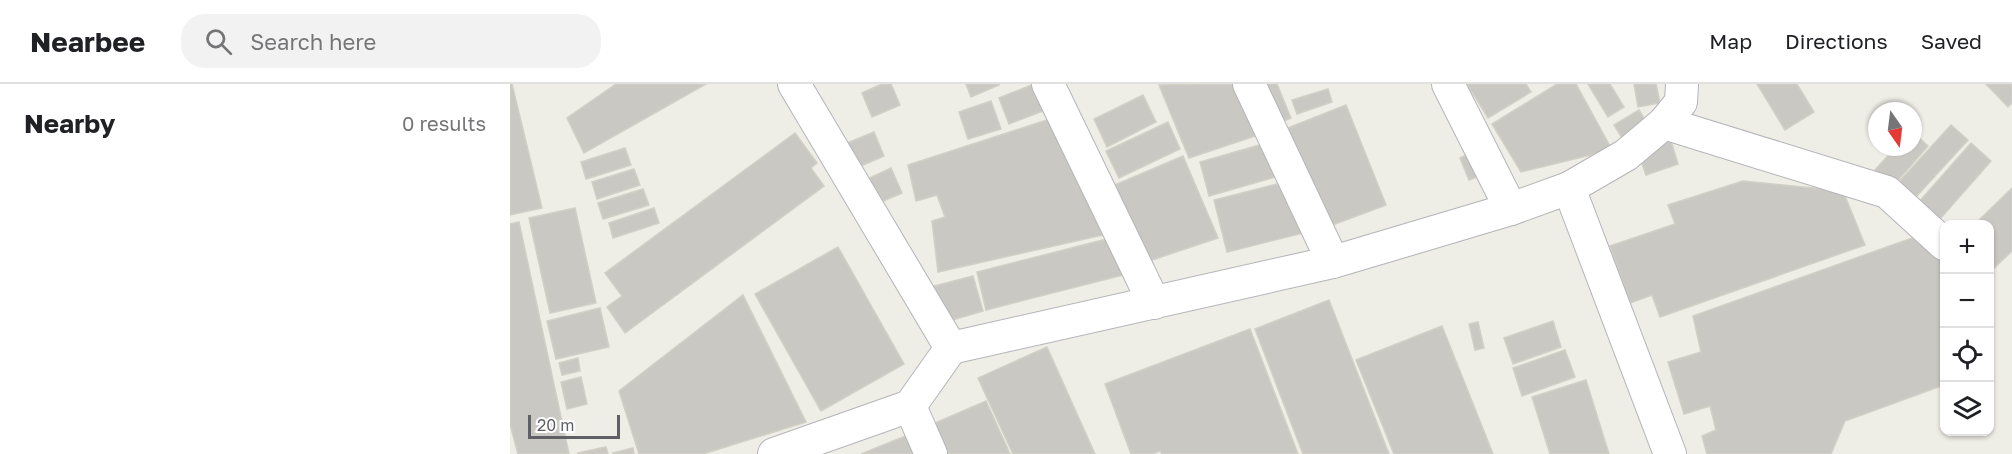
<!DOCTYPE html>
<html lang="en">
<head>
<meta charset="utf-8">
<style>
	body { margin:0; font-family:"Golos Text",sans-serif; background:#f2f2f2; color:#202124 }
	.controls { position:absolute; right:18px; bottom:18px; display:grid; overflow:hidden; border-radius:12px; box-shadow:0 2px 4px #0004 }
	.controls button { width:54px; height:54px; display:grid; place-items:center; padding:0; border:0; border-bottom:2px solid #e0e0e0; background:#fff; color:#202124; font:30px sans-serif }
	.compass { position:absolute; left:1358px; top:18px; width:54px; height:54px; border-radius:50%; background:#fff; box-shadow:0 2px 4px #0004; rotate:166deg }
	.scale { position:absolute; left:18px; bottom:15px; width:92px; box-sizing:border-box; padding-left:6px; border:3px solid #5e6065; border-top:0; font-size:16px; line-height:21px; white-space:nowrap; color:#5e6065; -webkit-text-stroke:4px #fff; paint-order:stroke }
	.list { margin:0; padding:0; list-style:none }
	h2 { display:flex; justify-content:space-between; align-items:center; height:78px; margin:0; padding:0 24px; font-size:26px }
	h2 small { font-size:20px; font-weight:400; color:#757577 }
	.icon { flex:none; width:33px; height:33px; fill:none; stroke:currentColor; stroke-width:2; stroke-linecap:round; stroke-linejoin:round }
	.map { position:relative; flex:none; width:1502px; height:370px; overflow:hidden }
	header { display:flex; align-items:center; gap:36px; box-sizing:border-box; height:84px; padding:0 30px; background:#fff; border-bottom:2px solid #e0e0e0 }
	header strong { font-size:28px }
	nav { display:flex; gap:33px; margin-inline-start:auto; font-size:21px }
	.search { width:420px; height:54px; background:#f2f2f2; display:flex; align-items:center; gap:15px; box-sizing:border-box; padding:0 21px; border-radius:24px; color:#757577; font-size:22px }
	main { display:flex }
	aside { flex:1; background:#fff }
	.map>svg:first-child { display:block }
</style>
</head>
<body>
<header>
<strong>Nearbee</strong>
<div class="search"><svg class="icon" aria-label="search" viewBox="0 0 24 24"><circle cx="10" cy="10" r="6"/><path d="M15 15l6 6"/></svg>Search here</div>
<nav><a>Map</a><a>Directions</a><a>Saved</a></nav>
</header>
<main>
<aside>
<h2>Nearby<small>0 results</small></h2>
<ul class="list">
</ul>
</aside>
<div class="map">
<svg width="1502" height="370" viewBox="0 0 1502 370">
	<rect width="100%" height="100%" fill="#eeede6"/>
	<g fill="#cac8c3" stroke="#d2cfc5" stroke-width="1.5">
		<path d="M 0,0 L 2,0 L 32,124 L 0,131 Z"/>
		<path d="M 106,0 L 196,0 L 74,69 L 57,34 Z"/>
		<path d="M 372,0 L 381,0 L 390,21 L 362,33 L 352,9 Z"/>
		<path d="M 456,0 L 489,0 L 489,1 L 461,13 Z"/>
		<path d="M 524,0 L 538,25 L 499,40 L 489,14 Z"/>
		<path d="M 731,0 L 751,50 L 679,74 L 649,1 Z"/>
		<path d="M 748,0 L 767,0 L 781,34 L 764,41 Z"/>
		<path d="M 957,0 L 1016,0 L 1021,8 L 978,34 Z"/>
		<path d="M 1047,0 L 1066,0 L 1101,64 L 1097,67 L 1011,88 L 982,40 Z"/>
		<path d="M 1078,0 L 1100,0 L 1114,23 L 1098,33 Z"/>
		<path d="M 1124,0 L 1146,0 L 1150,19 L 1128,23 Z"/>
		<path d="M 1247,0 L 1287,0 L 1304,28 L 1275,46 Z"/>
		<path d="M 1476,0 L 1502,0 L 1502,19 L 1498,23 Z"/>
		<path d="M 818,5 L 822,18 L 787,30 L 782,16 Z"/>
		<path d="M 633,11 L 646,38 L 597,63 L 584,35 Z"/>
		<path d="M 481,17 L 491,45 L 458,55 L 449,28 Z"/>
		<path d="M 836,21 L 876,121 L 817,143 L 778,44 Z"/>
		<path d="M 1129,26 L 1139,42 L 1114,57 L 1104,41 Z"/>
		<path d="M 543,34 L 593,151 L 428,188 L 422,137 L 435,133 L 427,111 L 406,117 L 398,81 Z"/>
		<path d="M 658,38 L 670,65 L 609,94 L 596,67 Z"/>
		<path d="M 1441,41 L 1458,56 L 1404,115 L 1387,100 Z"/>
		<path d="M 364,48 L 374,72 L 346,84 L 335,60 Z"/>
		<path d="M 1403,48 L 1418,62 L 1383,102 L 1365,86 L 1386,63 L 1403,63 Z"/>
		<path d="M 285,49 L 307,79 L 301,84 L 314,102 L 115,249 L 97,223 L 112,212 L 95,189 Z"/>
		<path d="M 1161,57 L 1168,80 L 1136,91 L 1128,68 Z"/>
		<path d="M 760,58 L 769,92 L 699,112 L 690,78 Z"/>
		<path d="M 1461,59 L 1481,77 L 1430,135 L 1409,118 Z"/>
		<path d="M 115,64 L 121,81 L 76,95 L 71,78 Z"/>
		<path d="M 965,67 L 975,90 L 959,96 L 950,74 Z"/>
		<path d="M 673,72 L 708,154 L 639,177 L 605,101 Z"/>
		<path d="M 381,84 L 392,109 L 364,121 L 353,97 Z"/>
		<path d="M 124,85 L 130,101 L 87,115 L 82,98 Z"/>
		<path d="M 779,97 L 793,149 L 717,168 L 704,116 Z"/>
		<path d="M 1233,97 L 1333,107 L 1355,161 L 1150,233 L 1142,211 L 1120,219 L 1100,162 L 1165,140 L 1158,121 Z"/>
		<path d="M 1502,104 L 1502,167 L 1481,187 L 1480,141 L 1464,141 Z"/>
		<path d="M 133,105 L 139,121 L 93,135 L 88,119 Z"/>
		<path d="M 65,124 L 86,219 L 40,229 L 19,134 Z"/>
		<path d="M 144,124 L 149,139 L 103,154 L 99,139 Z"/>
		<path d="M 9,138 L 59,370 L 8,370 L 0,340 L 0,140 Z"/>
		<path d="M 1402,154 L 1434,178 L 1434,301 L 1335,337 L 1321,370 L 1197,370 L 1192,352 L 1206,346 L 1200,322 L 1174,330 L 1158,278 L 1191,268 L 1183,232 Z"/>
		<path d="M 597,155 L 613,191 L 476,226 L 467,188 Z"/>
		<path d="M 328,163 L 394,280 L 311,327 L 245,210 Z"/>
		<path d="M 463,192 L 473,227 L 432,239 L 413,205 Z"/>
		<path d="M 233,211 L 296,338 L 193,370 L 129,370 L 109,307 Z"/>
		<path d="M 819,216 L 879,370 L 793,370 L 745,245 Z"/>
		<path d="M 90,224 L 99,263 L 46,275 L 37,237 Z"/>
		<path d="M 1043,237 L 1051,263 L 1003,280 L 994,254 Z"/>
		<path d="M 968,238 L 974,264 L 965,266 L 959,240 Z"/>
		<path d="M 932,242 L 983,370 L 884,370 L 846,276 Z"/>
		<path d="M 740,245 L 788,370 L 652,370 L 650,367 L 642,370 L 621,370 L 595,300 Z"/>
		<path d="M 537,263 L 585,370 L 503,370 L 468,294 Z"/>
		<path d="M 1055,266 L 1065,293 L 1012,312 L 1003,284 Z"/>
		<path d="M 68,274 L 70,287 L 52,291 L 49,279 Z"/>
		<path d="M 71,293 L 77,320 L 57,325 L 51,298 Z"/>
		<path d="M 1076,296 L 1099,370 L 1040,370 L 1022,313 Z"/>
		<path d="M 476,317 L 500,370 L 436,370 L 423,340 Z"/>
		<path d="M 398,351 L 405,370 L 351,370 Z"/>
		<path d="M 96,363 L 98,370 L 69,370 L 68,369 Z"/>
		<path d="M 123,364 L 124,370 L 104,370 L 103,369 Z"/>
	</g>
	<g fill="none" stroke-linecap="round" stroke-linejoin="round">
		<defs>
			<g id="minor">
				<path d="M 538,0 L 644,219"/>
				<path d="M 739,0 L 823,178"/>
				<path d="M 938,0 L 1001,125"/>
				<path d="M 1154,39 L 1377,108 L 1434,160"/>
				<path d="M 1059,104 L 1160,370"/>
				<path d="M 441,264 L 823,178 L 1001,125 L 1059,104 L 1116,71 L 1154,39 L 1171,18 L 1172,0"/>
				<path d="M 400,322 L 421,370"/>
				<path d="M 264,370 L 400,322 L 441,264 L 284,0"/>
			</g>
		</defs>
		<use href="#minor" stroke="#b3b5b9" stroke-width="34"/>
		<use href="#minor" stroke="#fff" stroke-width="32"/>
	</g>
</svg>
<div class="controls">
<button>+</button>
<button>−</button>
<button><svg class="icon" aria-label="locate" viewBox="0 0 24 24"><circle cx="12" cy="12" r="6"/><path d="M12 2v4M12 18v4M2 12h4M18 12h4"/></svg></button>
<button><svg class="icon" aria-label="layers" viewBox="0 0 24 24"><path d="M12 4l9 5-9 5-9-5zM3 14l9 5 9-5"/></svg></button>
</div>
<svg class="compass" viewBox="-18 -18 36 36"><path d="M0-13l5 13h-10z" fill="#e53935"/><path d="M0 13l5-13h-10z" fill="#757577"/></svg>
<div class="scale">20 m</div>
</div>
</main>
</body>
</html>
